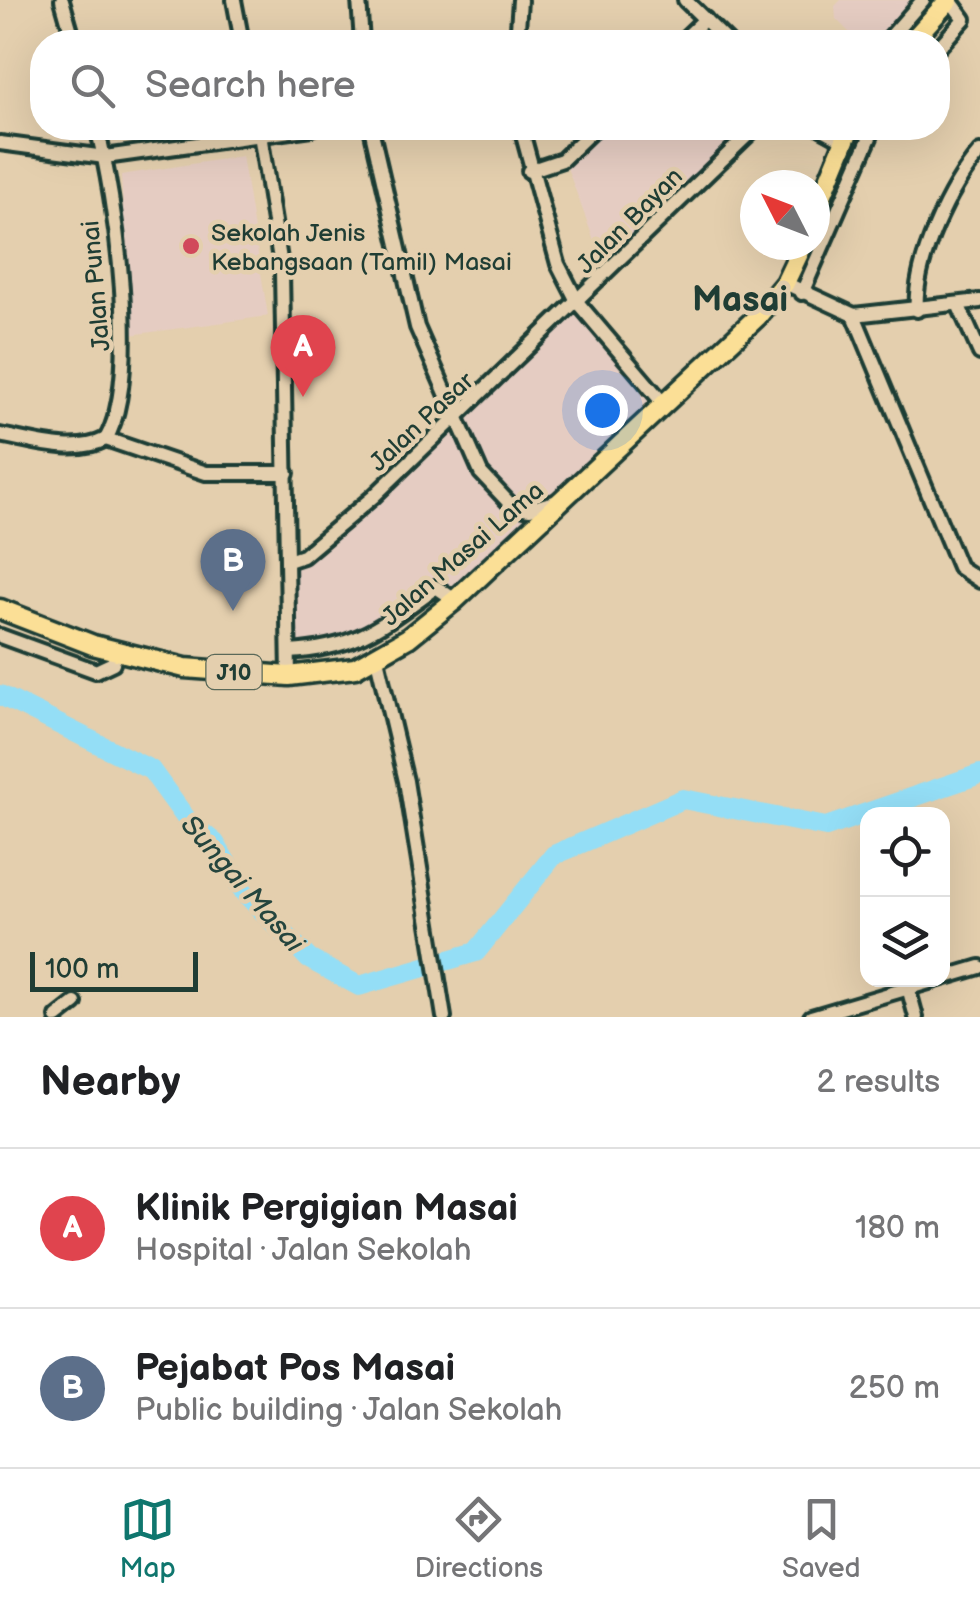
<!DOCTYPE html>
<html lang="en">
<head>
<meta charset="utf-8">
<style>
	body { margin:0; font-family:"Balsamiq Sans",sans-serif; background:#f2f2f2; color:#202124 }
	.controls { position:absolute; right:30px; bottom:30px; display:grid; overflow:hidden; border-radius:20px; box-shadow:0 10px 40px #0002 }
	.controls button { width:90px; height:90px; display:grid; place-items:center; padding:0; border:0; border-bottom:2px solid #e0e0e0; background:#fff; color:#202124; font:50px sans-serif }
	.compass { position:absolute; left:740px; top:170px; width:90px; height:90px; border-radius:50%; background:#fff; box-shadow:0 10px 40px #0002; rotate:312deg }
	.scale { position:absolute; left:30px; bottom:25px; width:168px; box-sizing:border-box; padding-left:10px; border:5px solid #1f3d34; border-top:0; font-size:28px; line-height:35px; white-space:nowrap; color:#1f3d34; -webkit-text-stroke:8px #e4cfae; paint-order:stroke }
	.you { position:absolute; left:602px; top:410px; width:35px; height:35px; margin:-25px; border:8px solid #fff; border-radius:50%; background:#1a73e8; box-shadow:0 0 0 15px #1a73e833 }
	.badge { display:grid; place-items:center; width:65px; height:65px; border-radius:50%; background:#0f766e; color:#fff; font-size:32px; font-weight:700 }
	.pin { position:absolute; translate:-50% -82px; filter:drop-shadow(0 2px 5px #0008) }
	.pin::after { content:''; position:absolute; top:52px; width:35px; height:30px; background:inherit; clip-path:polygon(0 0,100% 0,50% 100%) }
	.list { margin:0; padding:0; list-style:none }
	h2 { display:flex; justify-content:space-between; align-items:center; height:130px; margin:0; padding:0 40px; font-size:42px }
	h2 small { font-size:32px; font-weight:400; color:#757577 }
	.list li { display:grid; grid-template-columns:65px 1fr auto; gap:30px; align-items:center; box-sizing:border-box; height:160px; padding:0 40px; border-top:2px solid #e0e0e0 }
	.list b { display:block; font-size:38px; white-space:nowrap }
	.list p { margin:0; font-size:32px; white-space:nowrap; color:#757577 }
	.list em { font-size:32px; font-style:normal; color:#757577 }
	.icon { flex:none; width:55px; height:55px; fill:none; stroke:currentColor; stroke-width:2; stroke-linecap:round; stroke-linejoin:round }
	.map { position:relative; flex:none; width:980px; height:1017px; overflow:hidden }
	.search { position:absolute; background:#fff; box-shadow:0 10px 40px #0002; left:30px; right:30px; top:30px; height:110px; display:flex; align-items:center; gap:25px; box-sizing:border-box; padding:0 35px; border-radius:40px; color:#757577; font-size:38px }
	.sheet { height:450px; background:#fff }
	nav { display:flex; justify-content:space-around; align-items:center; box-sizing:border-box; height:140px; border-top:2px solid #e0e0e0; background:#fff; font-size:28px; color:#757577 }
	nav a { display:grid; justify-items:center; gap:5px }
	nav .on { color:#0f766e }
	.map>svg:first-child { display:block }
</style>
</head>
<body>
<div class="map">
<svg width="980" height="1017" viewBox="0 0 980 1017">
	<rect width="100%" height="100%" fill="#e4cfae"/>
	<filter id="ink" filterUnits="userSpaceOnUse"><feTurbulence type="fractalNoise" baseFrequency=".01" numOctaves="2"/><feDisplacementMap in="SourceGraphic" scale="20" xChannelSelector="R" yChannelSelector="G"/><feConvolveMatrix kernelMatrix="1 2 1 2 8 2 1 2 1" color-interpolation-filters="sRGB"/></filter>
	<g filter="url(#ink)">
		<g fill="#e5ccc2">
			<path d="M 841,0 L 928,0 L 892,42 L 859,42 L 836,19 L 835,6 Z"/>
			<path d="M 589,128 L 761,128 L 608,278 L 562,154 Z"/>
			<path d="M 242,156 L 268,316 L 130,335 L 121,175 Z"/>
			<path d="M 572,302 L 656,400 L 477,568 L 431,604 L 355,650 L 293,656 L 292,556 L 370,494 Z"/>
		</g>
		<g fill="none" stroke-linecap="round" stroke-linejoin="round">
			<path stroke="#94def6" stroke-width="20" d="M 0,695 L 151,770 L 188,821 L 215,843 L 244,892 L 309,959 L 359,986 L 476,952 L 554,855 L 683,799 L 826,827 L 980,774"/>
			<defs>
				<g id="minor">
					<path d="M 62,0 L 74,42"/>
					<path d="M 234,0 L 242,42"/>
					<path d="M 359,0 L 362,42"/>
					<path d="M 685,0 L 728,42"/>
					<path d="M 517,42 L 520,0"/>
					<path d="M 681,42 L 705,19"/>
					<path d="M 886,42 L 923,0"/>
					<path d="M 938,48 L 964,19 L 950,0"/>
					<path d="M 97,128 C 115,196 142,378 106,439"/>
					<path d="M 259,128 L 282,272 L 289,676"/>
					<path d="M 371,128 L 417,327 L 481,473 L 512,506 L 530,509 L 558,501"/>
					<path d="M 521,128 L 558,264 L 578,303 L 663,403"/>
					<path d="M 821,128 L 843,140"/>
					<path d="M 0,143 L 105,157 L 312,128"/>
					<path d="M 529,171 L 562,160 L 595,128"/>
					<path d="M 785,283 L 854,315 L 980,301"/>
					<path d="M 802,293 L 874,128"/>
					<path d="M 958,304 L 980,353"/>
					<path d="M 917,310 C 913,263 950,187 980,152"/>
					<path d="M 854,315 L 959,567 L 980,581"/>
					<path d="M 0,435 C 33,441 75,455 106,439"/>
					<path d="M 106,439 L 206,473 L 287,473"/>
					<path d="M 288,561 L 303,556 L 373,497 L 755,128"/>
					<path d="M 0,636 L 96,671 L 113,663 L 116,652"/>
					<path d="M 289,652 C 359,648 381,626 436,587 L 455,600"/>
					<path d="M 377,659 L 406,781 L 444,1017"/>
					<path d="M 909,991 L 916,1017"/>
					<path d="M 57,1017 L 75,1003"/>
					<path d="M 811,1017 L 980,967"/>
				</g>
				<g id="major">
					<path d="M 911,42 L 949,0"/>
					<path d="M 815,213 L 850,128"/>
					<path d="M 0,609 L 93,645 L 185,668 L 289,676 L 355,668 L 408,638 L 455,600 L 757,317 L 785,283 L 803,245"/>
				</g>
			</defs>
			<use href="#minor" stroke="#1f3d34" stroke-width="20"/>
			<use href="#major" stroke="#1f3d34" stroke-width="25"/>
			<use href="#minor" stroke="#e4cfae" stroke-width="12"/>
			<use href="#major" stroke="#fbdf96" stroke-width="18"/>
		</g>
	</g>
	<circle fill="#d1495b" stroke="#e4cfae" stroke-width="4" cx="191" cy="246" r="10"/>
	<g text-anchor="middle" stroke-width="9" stroke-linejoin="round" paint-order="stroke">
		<rect fill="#e4cfae" stroke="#5a6959" stroke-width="2.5" x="206.5" y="655" width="55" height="34" rx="8"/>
		<g font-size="22" font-weight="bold" fill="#1f3d34">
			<text x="234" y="680">J10</text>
		</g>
		<g font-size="25" fill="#1f3d34" stroke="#e4cfae">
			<text transform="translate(629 220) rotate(-45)" y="9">Jalan Bayan</text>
			<text transform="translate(95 286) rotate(-95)" y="9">Jalan Punai</text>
			<text transform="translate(421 421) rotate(-43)" y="9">Jalan Pasar</text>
			<text transform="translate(462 553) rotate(-41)" y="9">Jalan Masai Lama</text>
		</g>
		<g font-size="25" fill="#1f3d34" stroke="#e4cfae" text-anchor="start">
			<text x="211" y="241">Sekolah Jenis<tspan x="211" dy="29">Kebangsaan (Tamil) Masai</tspan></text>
		</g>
		<g font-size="28" font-style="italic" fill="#25453e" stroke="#e4cfae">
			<text transform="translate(243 883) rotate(49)" y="10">Sungai Masai</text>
		</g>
		<g font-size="35" font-weight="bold" fill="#1f3d34" stroke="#e4cfae">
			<text x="740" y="311">Masai</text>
		</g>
	</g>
</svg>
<div class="controls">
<button><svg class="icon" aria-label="locate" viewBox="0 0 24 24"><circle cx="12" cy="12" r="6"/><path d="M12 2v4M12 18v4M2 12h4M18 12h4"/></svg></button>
<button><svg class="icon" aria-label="layers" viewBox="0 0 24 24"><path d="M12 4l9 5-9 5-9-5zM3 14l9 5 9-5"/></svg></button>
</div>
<svg class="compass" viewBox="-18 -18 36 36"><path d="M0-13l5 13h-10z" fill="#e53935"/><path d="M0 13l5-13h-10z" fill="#757577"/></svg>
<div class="scale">100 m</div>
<div class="you"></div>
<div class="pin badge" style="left:303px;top:397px;background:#e0444e">A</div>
<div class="pin badge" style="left:233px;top:611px;background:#5c6f8a">B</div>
<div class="search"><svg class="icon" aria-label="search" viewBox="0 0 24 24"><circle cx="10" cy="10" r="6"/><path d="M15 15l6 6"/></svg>Search here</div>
</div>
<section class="sheet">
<h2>Nearby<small>2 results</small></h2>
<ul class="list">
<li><span class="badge" style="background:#e0444e">A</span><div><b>Klinik Pergigian Masai</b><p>Hospital · Jalan Sekolah</p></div><em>180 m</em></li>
<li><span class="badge" style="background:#5c6f8a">B</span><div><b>Pejabat Pos Masai</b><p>Public building · Jalan Sekolah</p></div><em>250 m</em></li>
</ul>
</section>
<nav>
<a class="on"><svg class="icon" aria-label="map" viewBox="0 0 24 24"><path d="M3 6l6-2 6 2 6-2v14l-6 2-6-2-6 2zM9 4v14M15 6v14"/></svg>Map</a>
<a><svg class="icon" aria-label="directions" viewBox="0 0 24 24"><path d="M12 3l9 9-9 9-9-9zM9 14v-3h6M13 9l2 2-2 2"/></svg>Directions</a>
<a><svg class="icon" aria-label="saved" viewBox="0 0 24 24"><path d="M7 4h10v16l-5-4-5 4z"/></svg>Saved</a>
</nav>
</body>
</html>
